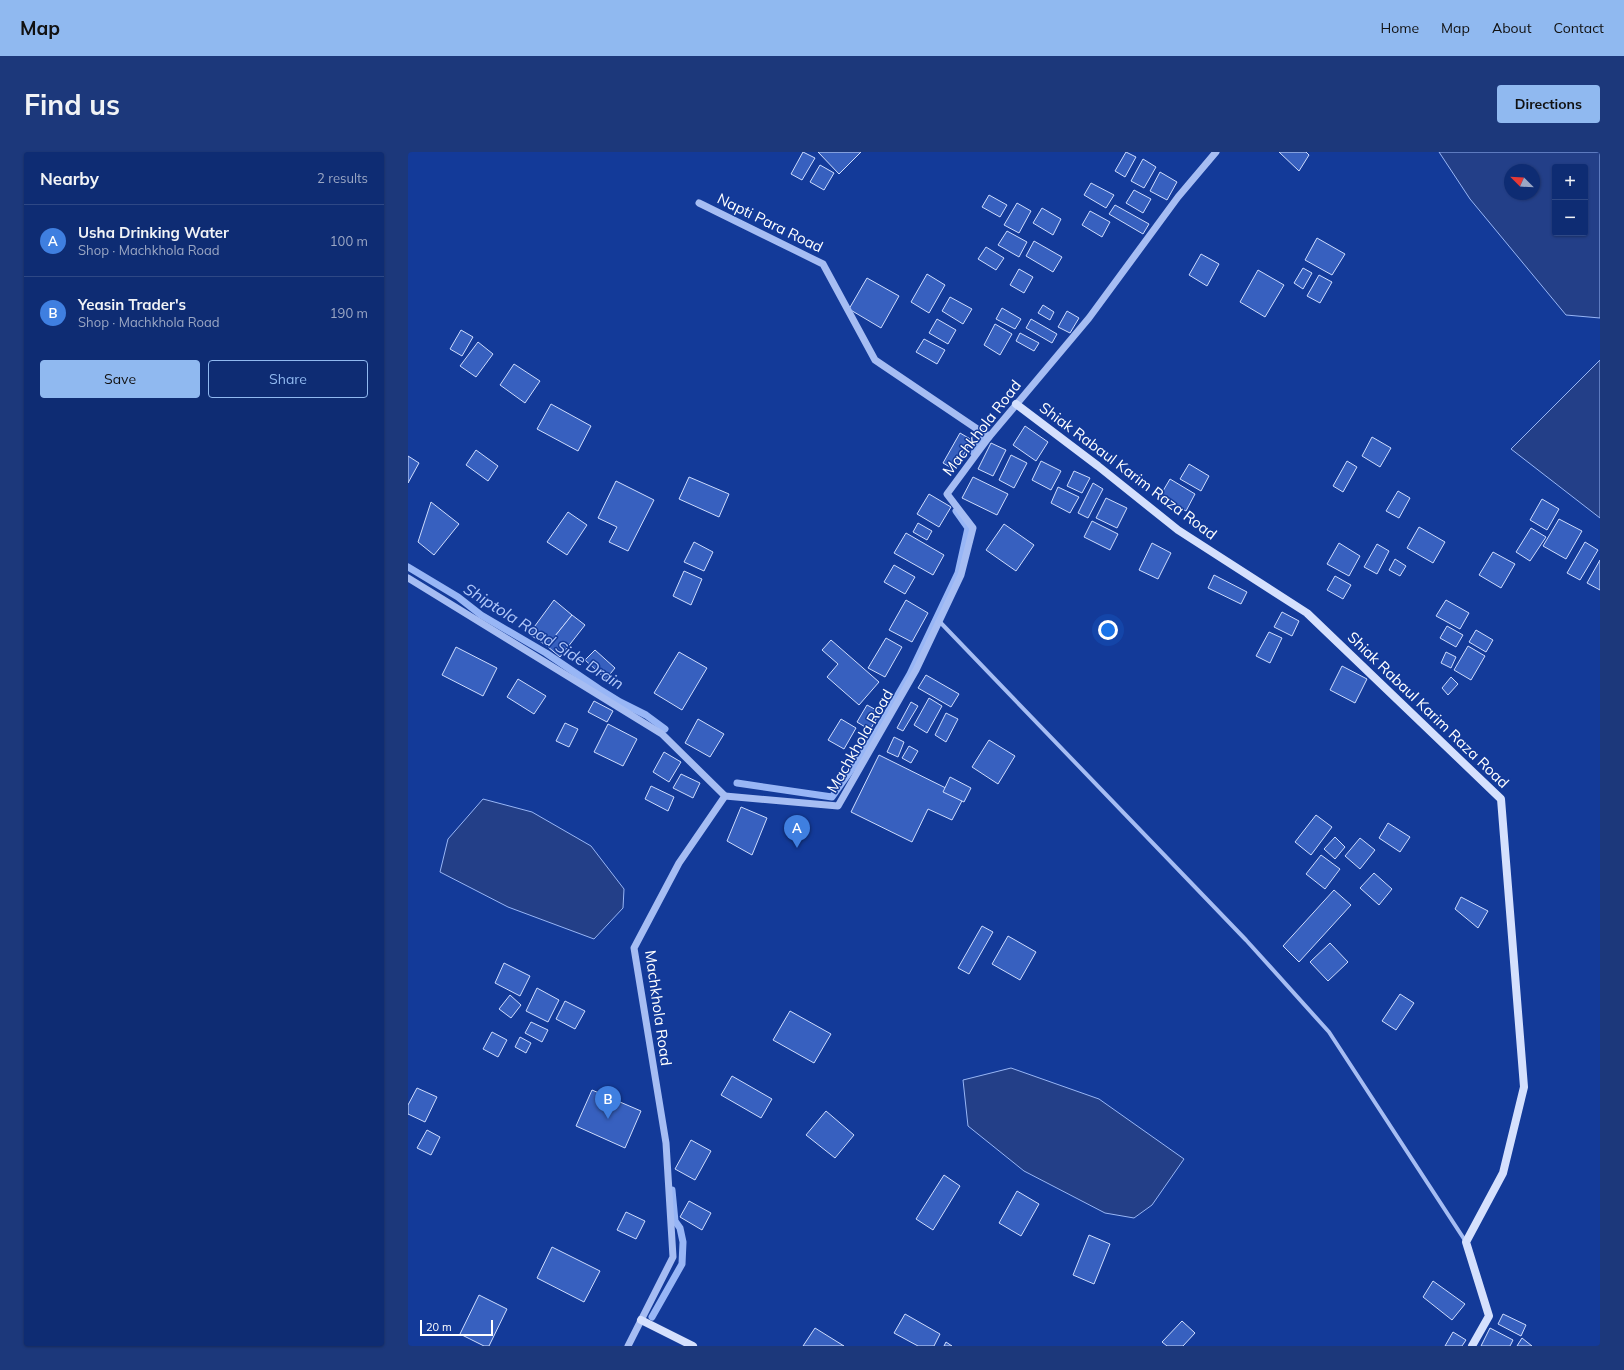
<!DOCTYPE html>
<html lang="en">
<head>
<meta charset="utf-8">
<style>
	body { margin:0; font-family:Mulish,sans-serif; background:#1c387b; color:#f1f3f6 }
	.controls { position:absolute; right:12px; top:12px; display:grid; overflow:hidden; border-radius:4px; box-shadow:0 1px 3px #0004 }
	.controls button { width:36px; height:36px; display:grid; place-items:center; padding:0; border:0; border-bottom:1px solid #2e4885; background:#0e2c73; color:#f1f3f6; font:20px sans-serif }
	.compass { position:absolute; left:1096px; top:12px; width:36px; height:36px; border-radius:50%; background:#0e2c73; box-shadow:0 1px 3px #0004; rotate:294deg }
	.scale { position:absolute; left:12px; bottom:10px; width:73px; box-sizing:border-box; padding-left:4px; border:2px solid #fff; border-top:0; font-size:11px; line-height:14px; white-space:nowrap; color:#fff; -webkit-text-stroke:3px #133a99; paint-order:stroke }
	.you { position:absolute; left:700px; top:478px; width:14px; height:14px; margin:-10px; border:3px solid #fff; border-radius:50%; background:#1a73e8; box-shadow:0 0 0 6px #1a73e833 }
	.badge { display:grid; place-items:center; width:26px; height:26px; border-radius:50%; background:#90b9f0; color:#fff; font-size:13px; font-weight:700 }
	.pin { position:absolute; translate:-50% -33px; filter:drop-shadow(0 1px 2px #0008) }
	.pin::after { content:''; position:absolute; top:21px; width:14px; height:12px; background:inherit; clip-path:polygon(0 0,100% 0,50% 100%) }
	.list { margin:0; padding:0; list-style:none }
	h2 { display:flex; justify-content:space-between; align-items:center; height:52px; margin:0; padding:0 16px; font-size:17px }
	h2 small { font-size:13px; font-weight:400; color:#9ba7c4 }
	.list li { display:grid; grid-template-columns:26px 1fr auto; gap:12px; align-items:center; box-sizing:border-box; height:72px; padding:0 16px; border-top:1px solid #2e4885 }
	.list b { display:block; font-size:15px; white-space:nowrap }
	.list p { margin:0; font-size:13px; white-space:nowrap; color:#9ba7c4 }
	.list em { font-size:13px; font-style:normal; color:#9ba7c4 }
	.actions { display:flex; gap:8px; padding:12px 16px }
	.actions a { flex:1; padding:9px 0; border:1px solid #90b9f0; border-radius:4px; text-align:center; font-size:14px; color:#90b9f0 }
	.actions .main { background:#90b9f0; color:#111 }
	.map { position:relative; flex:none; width:1192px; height:1194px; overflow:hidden; border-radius:4px }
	header { display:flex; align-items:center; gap:24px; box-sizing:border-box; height:56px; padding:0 20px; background:#90b9f0; color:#111 }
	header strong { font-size:19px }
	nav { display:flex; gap:22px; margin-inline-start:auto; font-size:14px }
	.intro { display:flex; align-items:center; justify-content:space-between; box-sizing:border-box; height:96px; padding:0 24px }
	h1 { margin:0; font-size:28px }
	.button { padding:10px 18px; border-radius:4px; background:#90b9f0; color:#111; font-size:14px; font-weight:700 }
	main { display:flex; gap:24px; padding:0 24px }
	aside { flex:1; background:#0e2c73; border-radius:4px; box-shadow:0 1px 3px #0004 }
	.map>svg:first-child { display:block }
</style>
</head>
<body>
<header>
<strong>Map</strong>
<nav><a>Home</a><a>Map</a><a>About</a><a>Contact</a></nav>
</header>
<div class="intro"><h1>Find us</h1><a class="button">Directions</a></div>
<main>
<aside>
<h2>Nearby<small>2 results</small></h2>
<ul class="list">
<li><span class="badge" style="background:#3f7fe0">A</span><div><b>Usha Drinking Water</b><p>Shop · Machkhola Road</p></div><em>100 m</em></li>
<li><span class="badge" style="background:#3f7fe0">B</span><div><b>Yeasin Trader's</b><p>Shop · Machkhola Road</p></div><em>190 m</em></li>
</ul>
<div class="actions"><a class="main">Save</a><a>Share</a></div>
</aside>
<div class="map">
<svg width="1192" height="1194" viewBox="0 0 1192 1194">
	<rect width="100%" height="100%" fill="#133a99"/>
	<g fill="#233f88" stroke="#98b6f6" fill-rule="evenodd">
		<path d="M 1031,0 L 1192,0 L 1192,166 L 1158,163 L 1062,47 ZM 1147,15 L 1177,15 L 1177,81 L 1147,81 ZM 1102,18 L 1126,18 L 1126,42 L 1102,42 Z"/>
		<path d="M 1192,208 L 1192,366 L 1103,297 Z"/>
		<path d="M 75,647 L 124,660 L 183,694 L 216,737 L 215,756 L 186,787 L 100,755 L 32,720 L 40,687 Z"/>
		<path d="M 603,916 L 691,947 L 776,1007 L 744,1053 L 726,1066 L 697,1061 L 616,1019 L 560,974 L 555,928 Z"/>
	</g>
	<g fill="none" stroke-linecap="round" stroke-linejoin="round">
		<g stroke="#98b6f6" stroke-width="7">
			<path d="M 566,301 L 578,282"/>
			<path d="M 0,415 L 50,445 L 73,463 L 138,501 L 191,537 L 212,550 L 238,563 L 257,577"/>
			<path d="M 329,631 L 424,645 L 464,588 L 502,522 L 550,421 L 560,376 L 548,359"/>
			<path d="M 244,1165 L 274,1112 L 275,1090 L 272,1076 L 267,1069 L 264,1038"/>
		</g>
	</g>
	<g fill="#3760bf" stroke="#cedcfd">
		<path d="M 395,0 L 407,6 L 394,28 L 383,22 Z"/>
		<path d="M 410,0 L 453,0 L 431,22 Z"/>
		<path d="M 718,0 L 728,5 L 717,25 L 707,19 Z"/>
		<path d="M 871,0 L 898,0 L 901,3 L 891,19 Z"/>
		<path d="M 735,7 L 748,15 L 736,36 L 723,29 Z"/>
		<path d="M 412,13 L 426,21 L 416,38 L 402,30 Z"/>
		<path d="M 752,20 L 769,30 L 759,48 L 742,39 Z"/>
		<path d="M 683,31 L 706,43 L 698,56 L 676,43 Z"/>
		<path d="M 726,38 L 743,47 L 735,61 L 718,51 Z"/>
		<path d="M 581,43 L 599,53 L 592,65 L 574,55 Z"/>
		<path d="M 609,51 L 623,59 L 611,81 L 596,73 Z"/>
		<path d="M 707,53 L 741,72 L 735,82 L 701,62 Z"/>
		<path d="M 634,56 L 653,67 L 645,83 L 625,71 Z"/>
		<path d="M 682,59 L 702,70 L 694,85 L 674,73 Z"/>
		<path d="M 599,79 L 619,90 L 611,105 L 590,93 Z"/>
		<path d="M 909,86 L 937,102 L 924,123 L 897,108 Z"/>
		<path d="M 626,89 L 654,105 L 645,120 L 618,104 Z"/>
		<path d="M 578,95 L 596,106 L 588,118 L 570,107 Z"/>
		<path d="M 793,102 L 811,112 L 799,134 L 781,123 Z"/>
		<path d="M 895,116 L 904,121 L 895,137 L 886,131 Z"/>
		<path d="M 611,117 L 625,125 L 616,141 L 602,133 Z"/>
		<path d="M 850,118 L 876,133 L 857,165 L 832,150 Z"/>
		<path d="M 519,122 L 537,133 L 521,161 L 503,150 Z"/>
		<path d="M 911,123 L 924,130 L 912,151 L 899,144 Z"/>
		<path d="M 459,126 L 491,144 L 473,176 L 441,157 Z"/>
		<path d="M 542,145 L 564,157 L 555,172 L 534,159 Z"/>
		<path d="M 635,153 L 646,160 L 642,168 L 630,161 Z"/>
		<path d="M 594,156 L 613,167 L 607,177 L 588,167 Z"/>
		<path d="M 659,159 L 671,166 L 662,181 L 650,175 Z"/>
		<path d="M 529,167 L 548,178 L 540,192 L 521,181 Z"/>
		<path d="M 623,167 L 649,182 L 644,191 L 618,176 Z"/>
		<path d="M 587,172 L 604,182 L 592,203 L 576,193 Z"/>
		<path d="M 53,178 L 65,185 L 54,204 L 42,197 Z"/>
		<path d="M 612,181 L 631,191 L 626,199 L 608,189 Z"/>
		<path d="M 516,187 L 537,198 L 529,212 L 508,200 Z"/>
		<path d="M 70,190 L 85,202 L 68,225 L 52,214 Z"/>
		<path d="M 106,212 L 132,229 L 117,251 L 92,233 Z"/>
		<path d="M 143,252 L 183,274 L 170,299 L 129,277 Z"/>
		<path d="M 617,274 L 640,290 L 628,309 L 605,293 Z"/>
		<path d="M 552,281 L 564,288 L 547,318 L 535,311 Z"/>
		<path d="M 964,285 L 983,296 L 972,315 L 954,304 Z"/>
		<path d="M 583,291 L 598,298 L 585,324 L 570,317 Z"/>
		<path d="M 68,298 L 90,314 L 80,329 L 58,313 Z"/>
		<path d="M 603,303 L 619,311 L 606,336 L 591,328 Z"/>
		<path d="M 0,304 L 11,311 L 0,331 Z"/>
		<path d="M 633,309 L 653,319 L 643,338 L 624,328 Z"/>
		<path d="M 939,309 L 949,315 L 935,340 L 925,334 Z"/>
		<path d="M 781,312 L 801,324 L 793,339 L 772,327 Z"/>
		<path d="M 666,319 L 682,326 L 674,341 L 659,334 Z"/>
		<path d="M 281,325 L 321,342 L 311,365 L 271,347 Z"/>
		<path d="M 565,325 L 600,342 L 589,363 L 554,346 Z"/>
		<path d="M 762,327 L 787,342 L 778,359 L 752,344 Z"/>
		<path d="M 208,329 L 246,348 L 220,399 L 201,390 L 209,375 L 190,366 Z"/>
		<path d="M 685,331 L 695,337 L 680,366 L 670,361 Z"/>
		<path d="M 650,335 L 671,345 L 662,361 L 643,351 Z"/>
		<path d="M 990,339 L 1002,346 L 991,366 L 978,359 Z"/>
		<path d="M 521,342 L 543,355 L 531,375 L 509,362 Z"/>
		<path d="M 698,346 L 719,356 L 709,376 L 688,366 Z"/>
		<path d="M 1134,347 L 1151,357 L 1139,378 L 1122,368 Z"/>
		<path d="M 23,350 L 51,372 L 26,403 L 10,390 Z"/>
		<path d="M 160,360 L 179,373 L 159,403 L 139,390 Z"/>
		<path d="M 1151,367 L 1174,379 L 1158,407 L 1135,394 Z"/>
		<path d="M 684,369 L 710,382 L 702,398 L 676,385 Z"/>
		<path d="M 510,371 L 524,379 L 519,388 L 505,380 Z"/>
		<path d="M 596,372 L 626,393 L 608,419 L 578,398 Z"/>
		<path d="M 1011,375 L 1037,390 L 1025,411 L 999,396 Z"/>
		<path d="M 1123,376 L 1138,385 L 1122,409 L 1108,400 Z"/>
		<path d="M 498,381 L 536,403 L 525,423 L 486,401 Z"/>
		<path d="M 286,390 L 305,400 L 296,419 L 276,410 Z"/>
		<path d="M 1177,390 L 1190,398 L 1172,428 L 1159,421 Z"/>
		<path d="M 744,391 L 763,401 L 750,427 L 731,418 Z"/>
		<path d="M 931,391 L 952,404 L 941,424 L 919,412 Z"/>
		<path d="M 969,392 L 981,399 L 969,422 L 956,415 Z"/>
		<path d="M 1085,400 L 1107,412 L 1093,436 L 1071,423 Z"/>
		<path d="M 987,407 L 998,414 L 992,424 L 981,418 Z"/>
		<path d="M 1192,408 L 1192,438 L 1179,431 Z"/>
		<path d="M 486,413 L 507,425 L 497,442 L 476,430 Z"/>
		<path d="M 276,419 L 294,427 L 283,453 L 265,444 Z"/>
		<path d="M 806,423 L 839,440 L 833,452 L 800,436 Z"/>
		<path d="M 927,424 L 943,433 L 935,447 L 919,438 Z"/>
		<path d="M 146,448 L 164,463 L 139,494 L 121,482 Z"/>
		<path d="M 498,448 L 520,461 L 504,490 L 481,478 Z"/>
		<path d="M 1038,448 L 1061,461 L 1052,477 L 1028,464 Z"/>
		<path d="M 874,460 L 891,469 L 884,484 L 866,475 Z"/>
		<path d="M 164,463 L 177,473 L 152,505 L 139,494 Z"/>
		<path d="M 1039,474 L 1055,483 L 1048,495 L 1032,486 Z"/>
		<path d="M 1068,478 L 1085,488 L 1078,500 L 1061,490 Z"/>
		<path d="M 861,480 L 874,486 L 862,511 L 848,504 Z"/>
		<path d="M 478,486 L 494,495 L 477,525 L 460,516 Z"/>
		<path d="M 423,488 L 471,530 L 451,553 L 419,525 L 430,512 L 414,498 Z"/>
		<path d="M 1060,494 L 1077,504 L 1063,528 L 1046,518 Z"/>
		<path d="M 48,495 L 89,516 L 75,544 L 34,523 Z"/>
		<path d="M 187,498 L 207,516 L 198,527 L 177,508 Z"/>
		<path d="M 271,500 L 299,516 L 274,558 L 246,541 Z"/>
		<path d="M 1038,500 L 1048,505 L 1043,516 L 1033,511 Z"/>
		<path d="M 934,514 L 959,527 L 947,551 L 922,538 Z"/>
		<path d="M 518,523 L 551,542 L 543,555 L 510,536 Z"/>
		<path d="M 1043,525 L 1050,532 L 1040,543 L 1034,536 Z"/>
		<path d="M 110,527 L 138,544 L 126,562 L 99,545 Z"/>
		<path d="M 521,546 L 534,554 L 519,581 L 506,573 Z"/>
		<path d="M 186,549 L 205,559 L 199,570 L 180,560 Z"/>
		<path d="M 503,550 L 510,554 L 495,579 L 489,576 Z"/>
		<path d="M 459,553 L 472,560 L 462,578 L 449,570 Z"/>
		<path d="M 538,561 L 550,567 L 538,590 L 527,583 Z"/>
		<path d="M 290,567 L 316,582 L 302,605 L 277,591 Z"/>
		<path d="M 433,567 L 448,576 L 436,597 L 420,588 Z"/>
		<path d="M 157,571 L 170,577 L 161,595 L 148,589 Z"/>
		<path d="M 200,572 L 229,587 L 215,614 L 186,600 Z"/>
		<path d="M 486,585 L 496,590 L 490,605 L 479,600 Z"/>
		<path d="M 581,588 L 607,604 L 590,632 L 564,615 Z"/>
		<path d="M 501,594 L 510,599 L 503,611 L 494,606 Z"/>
		<path d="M 256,600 L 273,610 L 261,630 L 245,620 Z"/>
		<path d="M 471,603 L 556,645 L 544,668 L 520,657 L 504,690 L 443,660 Z"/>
		<path d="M 273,622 L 292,631 L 285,646 L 265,636 Z"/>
		<path d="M 542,625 L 563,636 L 556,650 L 535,640 Z"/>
		<path d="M 243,634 L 266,645 L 260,659 L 237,647 Z"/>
		<path d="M 333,655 L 359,666 L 344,703 L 319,689 Z"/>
		<path d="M 908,663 L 924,675 L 903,703 L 887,690 Z"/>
		<path d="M 980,671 L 1002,685 L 992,700 L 971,686 Z"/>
		<path d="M 927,685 L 937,695 L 927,707 L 916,697 Z"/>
		<path d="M 952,686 L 967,698 L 952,717 L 937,704 Z"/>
		<path d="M 913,703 L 932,717 L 917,737 L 898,722 Z"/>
		<path d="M 966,721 L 984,737 L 971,753 L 952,736 Z"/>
		<path d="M 926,738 L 943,753 L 891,810 L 875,794 Z"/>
		<path d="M 1053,745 L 1080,759 L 1070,776 L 1047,757 Z"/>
		<path d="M 574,774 L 585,780 L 561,822 L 550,816 Z"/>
		<path d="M 600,784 L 628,800 L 612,828 L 584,812 Z"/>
		<path d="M 922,791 L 940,810 L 920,829 L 902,810 Z"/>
		<path d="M 96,811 L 122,824 L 112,844 L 87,831 Z"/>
		<path d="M 129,836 L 151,848 L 140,870 L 118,859 Z"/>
		<path d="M 992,842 L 1006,851 L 988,878 L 974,869 Z"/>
		<path d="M 102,843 L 113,853 L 103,866 L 91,857 Z"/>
		<path d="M 157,849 L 177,859 L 167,877 L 148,867 Z"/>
		<path d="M 382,859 L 423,882 L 406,911 L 365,888 Z"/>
		<path d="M 123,870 L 140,878 L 134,890 L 117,881 Z"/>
		<path d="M 84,880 L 99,888 L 90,905 L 75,897 Z"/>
		<path d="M 112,885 L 123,891 L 118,901 L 107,895 Z"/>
		<path d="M 324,924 L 364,947 L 353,966 L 313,943 Z"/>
		<path d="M 9,936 L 29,945 L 17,970 L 0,962 L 0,953 Z"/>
		<path d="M 184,938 L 233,959 L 217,996 L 168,974 Z"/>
		<path d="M 418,959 L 446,983 L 427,1006 L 398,983 Z"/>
		<path d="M 19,978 L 32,985 L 23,1003 L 9,996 Z"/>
		<path d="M 283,988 L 303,999 L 287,1028 L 267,1017 Z"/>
		<path d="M 536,1023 L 552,1034 L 525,1078 L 508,1067 Z"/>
		<path d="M 609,1039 L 631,1052 L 613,1084 L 591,1071 Z"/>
		<path d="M 281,1049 L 303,1061 L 294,1078 L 272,1065 Z"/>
		<path d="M 218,1060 L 237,1069 L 228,1087 L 209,1078 Z"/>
		<path d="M 681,1083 L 702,1092 L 686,1132 L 665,1123 Z"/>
		<path d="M 144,1095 L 192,1119 L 176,1150 L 129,1126 Z"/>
		<path d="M 1025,1129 L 1057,1152 L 1044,1168 L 1015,1145 Z"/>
		<path d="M 71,1143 L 99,1157 L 81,1194 L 76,1194 L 52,1182 Z"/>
		<path d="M 497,1162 L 532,1182 L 526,1194 L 510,1194 L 486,1181 Z"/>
		<path d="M 1095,1162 L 1118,1173 L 1113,1184 L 1090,1172 Z"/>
		<path d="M 774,1169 L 787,1181 L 775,1194 L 759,1194 L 754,1190 Z"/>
		<path d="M 407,1176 L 436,1194 L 395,1194 Z"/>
		<path d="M 1082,1176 L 1105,1188 L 1102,1194 L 1073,1194 Z"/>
		<path d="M 1045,1180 L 1058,1188 L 1054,1194 L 1037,1194 Z"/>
		<path d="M 1114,1186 L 1124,1194 L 1109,1194 Z"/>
		<path d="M 538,1190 L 544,1194 L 536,1194 Z"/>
	</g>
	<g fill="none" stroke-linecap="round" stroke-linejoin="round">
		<path stroke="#a6bdf3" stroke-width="4" d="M 531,469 L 838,788 L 921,880 L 1058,1090"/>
		<g stroke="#a6bdf3" stroke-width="7">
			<path d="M 291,51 L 415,112 L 467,208 L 581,285"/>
			<path d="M 0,426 L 254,582 L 317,644"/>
			<path d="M 220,1194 L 265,1105 L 258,991 L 226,796 L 271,711 L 317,644 L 430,654 L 508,518 L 553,423 L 565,376 L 539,342 L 581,285 L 681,166 L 770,45 L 808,0"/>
		</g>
		<g stroke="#d5e0fd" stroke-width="8">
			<path d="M 608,252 L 690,314 L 770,378 L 899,461 L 1093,647 L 1116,935 L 1095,1021 L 1058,1090 L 1081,1164 L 1064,1194"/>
			<path d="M 233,1168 L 285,1194"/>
		</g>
	</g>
	<g text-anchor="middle" stroke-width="3" stroke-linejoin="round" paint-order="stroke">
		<g font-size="15" fill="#fff" stroke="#133a99">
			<text transform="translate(362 71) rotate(26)" y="5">Napti Para Road</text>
			<text transform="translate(574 276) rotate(-52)" y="5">Machkhola Road</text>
			<text transform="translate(720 319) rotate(37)" y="5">Shiak Rabaul Karim Raza Road</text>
			<text transform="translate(1020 558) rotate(44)" y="5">Shiak Rabaul Karim Raza Road</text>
			<text transform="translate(452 589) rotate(-60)" y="5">Machkhola Road</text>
			<text transform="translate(250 856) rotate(82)" y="5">Machkhola Road</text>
		</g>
		<g font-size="16" font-style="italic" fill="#b2c8fa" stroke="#133a99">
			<text transform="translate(136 484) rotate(32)" y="6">Shiptola Road Side Drain</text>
		</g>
	</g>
</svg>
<div class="controls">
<button>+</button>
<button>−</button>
</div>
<svg class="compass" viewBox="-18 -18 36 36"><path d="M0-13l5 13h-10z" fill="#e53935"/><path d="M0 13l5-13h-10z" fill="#9ba7c4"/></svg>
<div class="scale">20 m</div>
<div class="you"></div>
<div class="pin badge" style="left:389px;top:696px;background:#3f7fe0">A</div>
<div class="pin badge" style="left:200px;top:967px;background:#3f7fe0">B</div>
</div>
</main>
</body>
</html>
